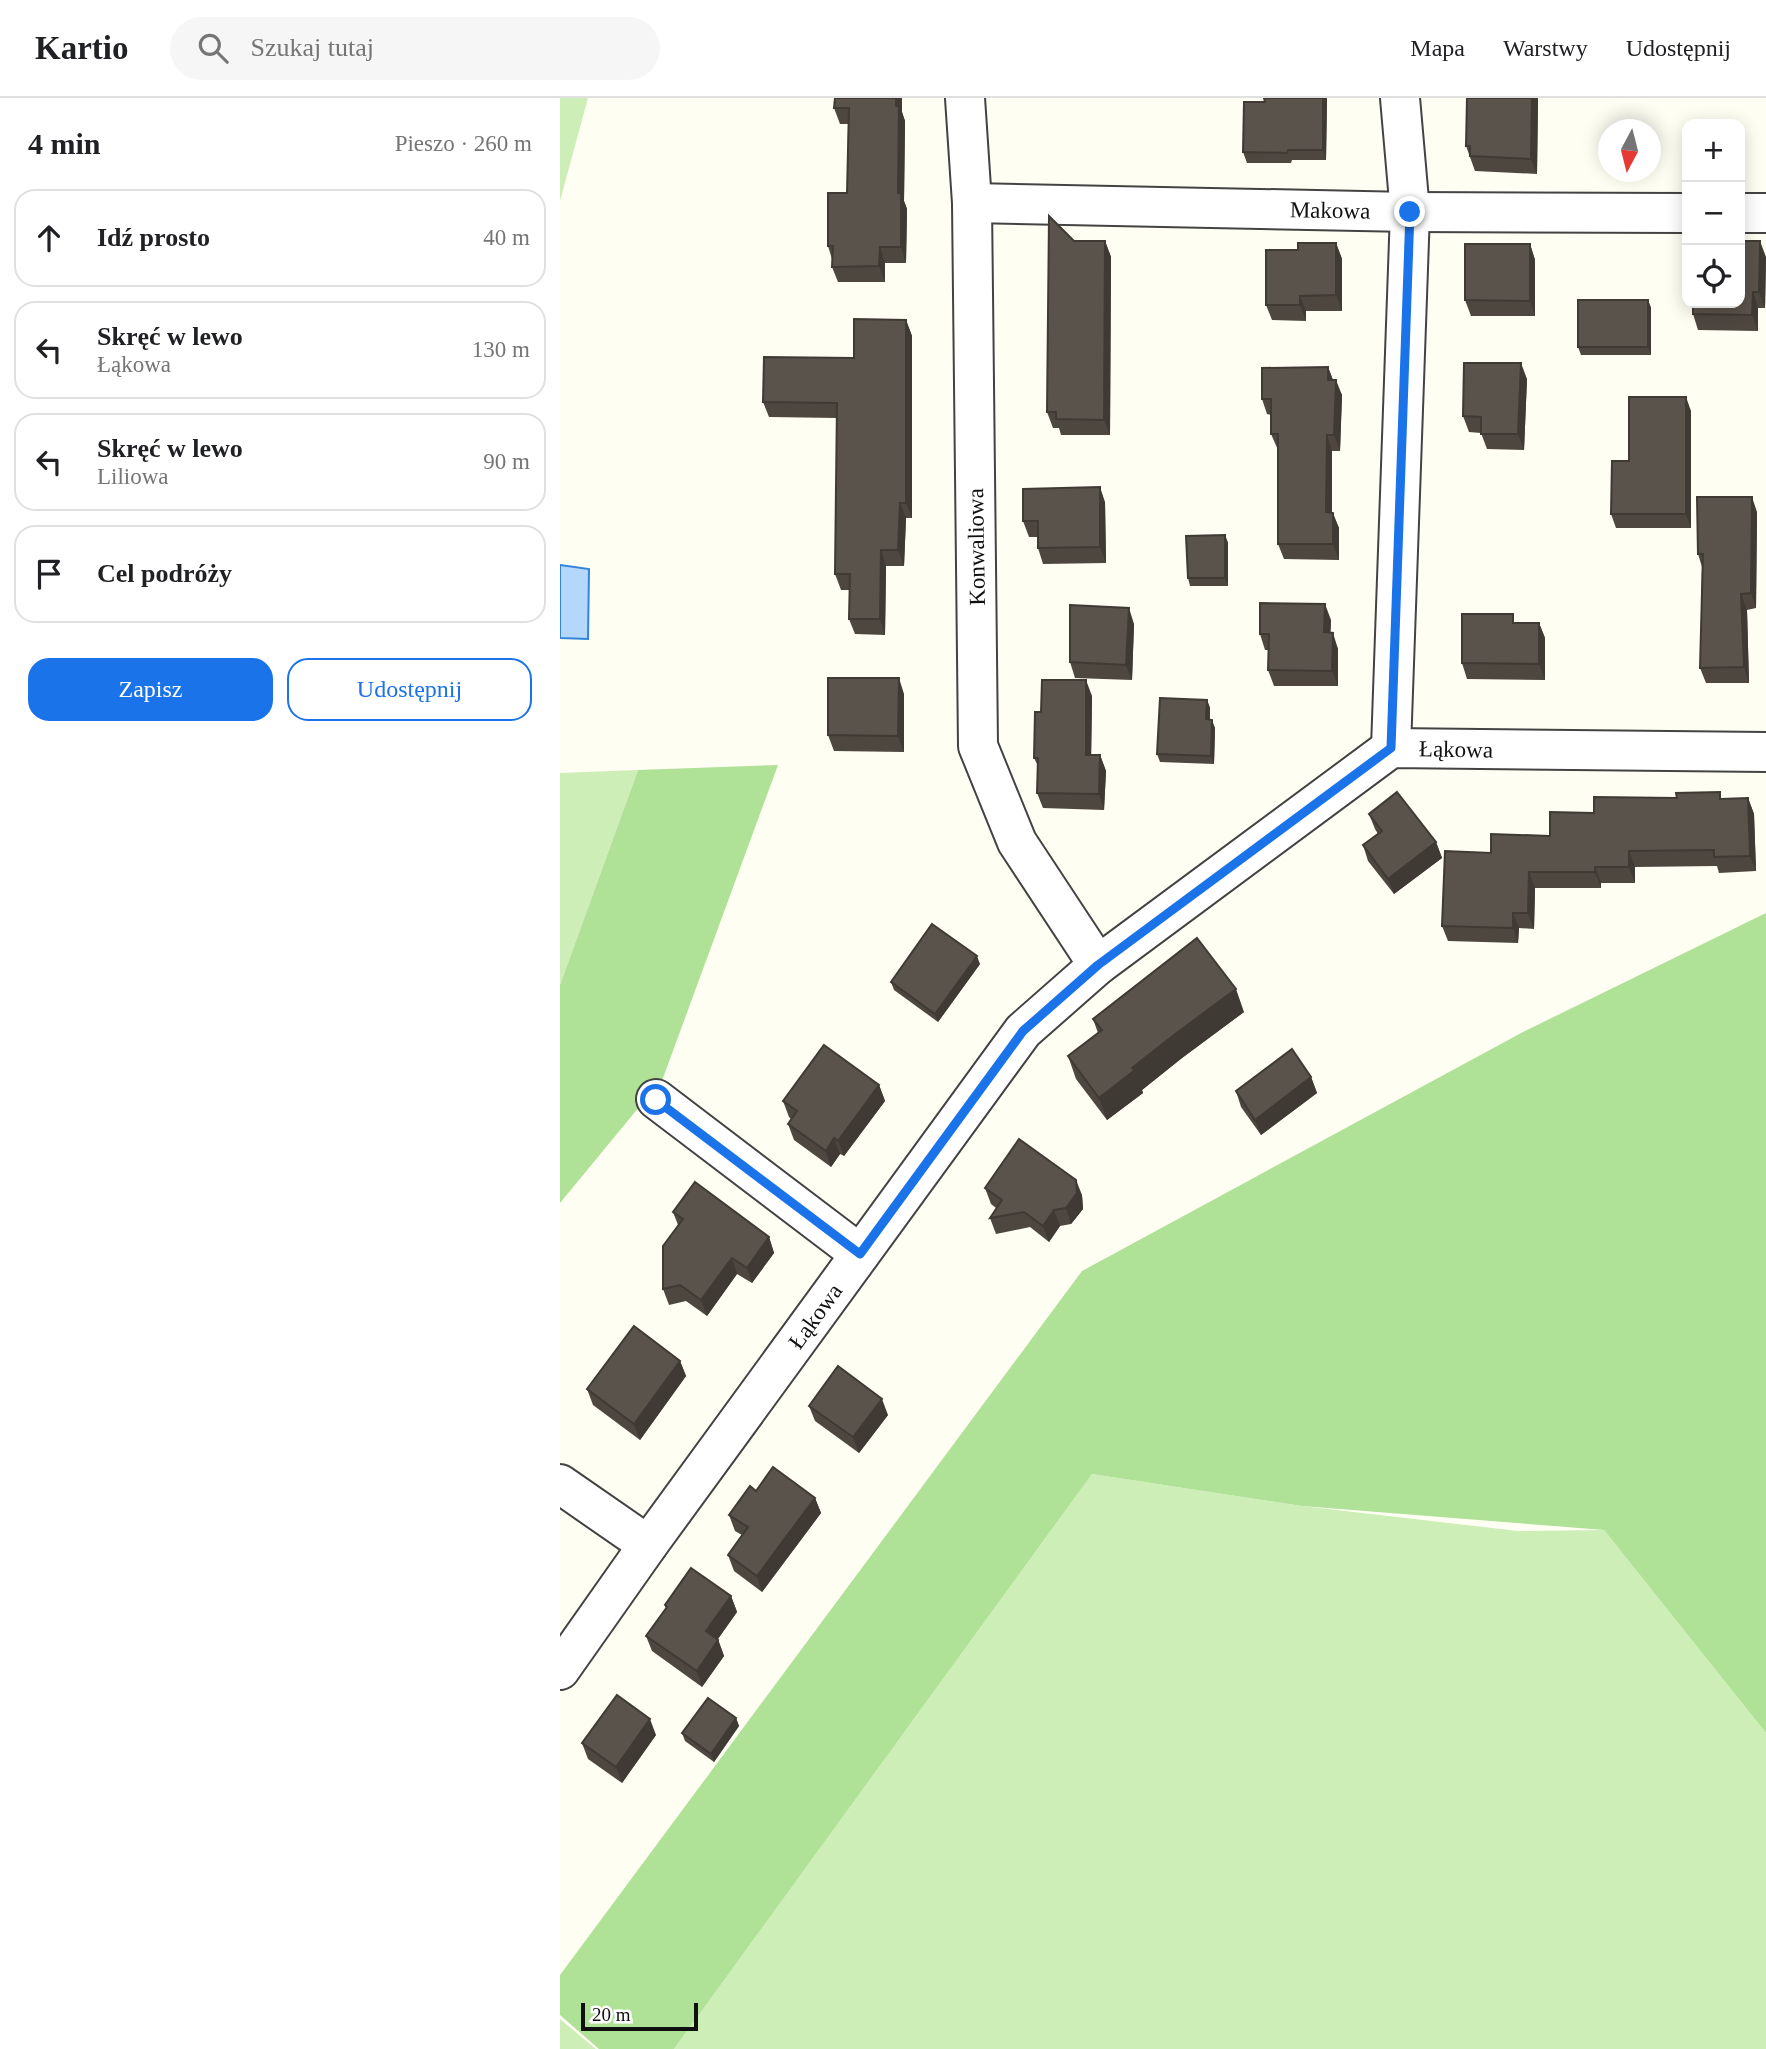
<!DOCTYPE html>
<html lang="pl">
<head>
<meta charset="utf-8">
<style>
	body { margin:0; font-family:"Times New Roman",serif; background:#f6f6f6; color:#202124 }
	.controls { position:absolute; right:21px; top:21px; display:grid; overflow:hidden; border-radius:14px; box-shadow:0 4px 18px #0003 }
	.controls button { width:63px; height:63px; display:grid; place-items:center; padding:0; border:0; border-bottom:2px solid #e0e0e0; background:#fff; color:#202124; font:35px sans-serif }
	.compass { position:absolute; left:1038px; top:21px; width:63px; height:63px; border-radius:50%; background:#fff; box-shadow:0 4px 18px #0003; rotate:187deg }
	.scale { position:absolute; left:21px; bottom:18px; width:117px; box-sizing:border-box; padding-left:7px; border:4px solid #101010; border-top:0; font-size:19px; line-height:24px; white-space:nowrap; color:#101010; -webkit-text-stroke:5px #fff; paint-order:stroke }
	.stop { position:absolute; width:21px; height:21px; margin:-16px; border:5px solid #1a73e8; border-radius:50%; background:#fff }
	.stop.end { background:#1a73e8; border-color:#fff; box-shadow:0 2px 7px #0008 }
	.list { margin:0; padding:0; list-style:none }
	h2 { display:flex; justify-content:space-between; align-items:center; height:91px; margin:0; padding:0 28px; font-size:30px }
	h2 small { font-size:23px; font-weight:400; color:#757577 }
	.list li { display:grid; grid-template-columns:46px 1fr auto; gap:21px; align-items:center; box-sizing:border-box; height:98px; margin:0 14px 14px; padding:0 14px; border:2px solid #e0e0e0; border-radius:21px }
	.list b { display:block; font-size:26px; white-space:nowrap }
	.list p { margin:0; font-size:23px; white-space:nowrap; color:#757577 }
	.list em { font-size:23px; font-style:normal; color:#757577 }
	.actions { display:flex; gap:14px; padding:21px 28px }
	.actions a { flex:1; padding:16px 0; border:2px solid #1a73e8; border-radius:21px; text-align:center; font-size:24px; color:#1a73e8 }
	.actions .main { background:#1a73e8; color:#fff }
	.icon { flex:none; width:38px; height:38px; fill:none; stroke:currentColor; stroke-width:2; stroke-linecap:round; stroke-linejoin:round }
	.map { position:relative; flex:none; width:1206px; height:1951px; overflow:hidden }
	header { display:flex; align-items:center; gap:42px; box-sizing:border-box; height:98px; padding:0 35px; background:#fff; border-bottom:2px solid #e0e0e0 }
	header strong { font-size:33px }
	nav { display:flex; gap:38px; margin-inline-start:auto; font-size:24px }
	.search { width:490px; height:63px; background:#f6f6f6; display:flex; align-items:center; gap:18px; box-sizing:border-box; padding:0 24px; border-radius:38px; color:#757577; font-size:26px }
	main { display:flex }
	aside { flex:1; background:#fff }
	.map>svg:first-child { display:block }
</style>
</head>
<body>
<header>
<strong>Kartio</strong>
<div class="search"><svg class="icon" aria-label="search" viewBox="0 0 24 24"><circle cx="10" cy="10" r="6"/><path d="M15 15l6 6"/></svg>Szukaj tutaj</div>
<nav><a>Mapa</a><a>Warstwy</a><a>Udostępnij</a></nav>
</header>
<main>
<aside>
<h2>4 min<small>Pieszo · 260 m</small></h2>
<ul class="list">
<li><svg class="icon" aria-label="ahead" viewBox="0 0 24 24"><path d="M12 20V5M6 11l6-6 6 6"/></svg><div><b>Idź prosto</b></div><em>40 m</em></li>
<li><svg class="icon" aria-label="left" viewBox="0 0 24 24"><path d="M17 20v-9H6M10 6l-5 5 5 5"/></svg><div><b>Skręć w lewo</b><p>Łąkowa</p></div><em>130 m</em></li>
<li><svg class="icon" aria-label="left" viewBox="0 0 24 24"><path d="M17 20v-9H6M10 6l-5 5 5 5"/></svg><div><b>Skręć w lewo</b><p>Liliowa</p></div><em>90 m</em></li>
<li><svg class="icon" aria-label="arrive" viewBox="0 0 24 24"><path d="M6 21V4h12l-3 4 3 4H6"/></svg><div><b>Cel podróży</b></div></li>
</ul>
<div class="actions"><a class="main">Zapisz</a><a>Udostępnij</a></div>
</aside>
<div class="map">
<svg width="1206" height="1951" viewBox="0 0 1206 1951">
	<rect width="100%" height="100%" fill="#fffef3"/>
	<g fill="#ceeeb8">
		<path d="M 0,0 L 28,0 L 0,103 Z"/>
		<path d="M 78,672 L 0,887 L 0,675 Z"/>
		<path d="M 532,1376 L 742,1408 L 958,1433 L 1044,1432 L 1206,1635 L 1206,1951 L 114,1951 Z"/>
		<path d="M 0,1921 L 36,1951 L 0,1951 Z"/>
	</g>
	<g fill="#afe196">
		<path d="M 218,667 L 103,980 L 0,1105 L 0,887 L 78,672 Z"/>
		<path d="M 1206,815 L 1206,1635 L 1044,1432 L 742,1408 L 532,1376 L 114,1951 L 39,1951 L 0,1917 L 0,1877 L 522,1173 L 963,934 Z"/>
	</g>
	<path fill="#b3d8fc" stroke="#3384da" stroke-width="2" d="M 0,467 L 29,471 L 28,541 L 0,540 Z"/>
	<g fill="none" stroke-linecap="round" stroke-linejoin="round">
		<defs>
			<g id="minor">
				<path d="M 405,0 L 412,105 L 418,648 L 457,744 L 538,867"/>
				<path d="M 412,105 L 850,114 L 1127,115"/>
				<path d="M 1180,115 L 1206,115"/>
				<path d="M 831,650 L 850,114 L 840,0"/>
				<path d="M 96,1001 L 300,1156"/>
				<path d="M 0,1386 L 88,1447"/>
				<path d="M 0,1572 L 88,1447 L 463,933 L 538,867 L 831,650 L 1206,654"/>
			</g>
		</defs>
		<use href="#minor" stroke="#434343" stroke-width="42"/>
		<use href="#minor" stroke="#fff" stroke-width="38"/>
	</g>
	<g fill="#4d4740">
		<path d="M 275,0 L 342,14 L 345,23 L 344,103 L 347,111 L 346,165 L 325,165 L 325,184 L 278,184 L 272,169 L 272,161 L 268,148 L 287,95 L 288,26 L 280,26 L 274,10 Z"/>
		<path d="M 704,0 L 767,0 L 766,62 L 732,62 L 731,65 L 687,65 L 683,54 L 705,4 Z"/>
		<path d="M 907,0 L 978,0 L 977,76 L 915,73 L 906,48 Z"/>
		<path d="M 514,143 L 545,143 L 551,159 L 550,337 L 501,337 L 499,330 L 493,330 L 487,314 Z"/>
		<path d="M 776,145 L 782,161 L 782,213 L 746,213 L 746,223 L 712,222 L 706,207 L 738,152 Z"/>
		<path d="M 970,146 L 975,162 L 975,218 L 911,218 L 905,202 Z"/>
		<path d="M 1206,159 L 1205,210 L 1198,210 L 1198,233 L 1138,232 L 1133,216 Z"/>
		<path d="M 1088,202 L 1091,210 L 1091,257 L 1021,257 L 1018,249 Z"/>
		<path d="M 346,222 L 352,238 L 352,420 L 346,420 L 344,468 L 326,468 L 325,537 L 295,536 L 289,521 L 290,492 L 281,492 L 275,476 L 277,320 L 209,319 L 203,304 L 294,260 Z"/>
		<path d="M 768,269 L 773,282 L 782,297 L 780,353 L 772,353 L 772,415 L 779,430 L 779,462 L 724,461 L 718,446 L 718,352 L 711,336 L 711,317 L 707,316 L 702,301 Z"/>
		<path d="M 967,281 L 964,352 L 927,351 L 921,335 L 909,334 L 903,318 Z"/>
		<path d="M 1131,313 L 1131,430 L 1056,430 L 1051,416 L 1069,363 Z"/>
		<path d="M 545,404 L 546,465 L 483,466 L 478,450 L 478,439 L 469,439 L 463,423 Z"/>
		<path d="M 1197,414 L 1196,510 L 1187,512 L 1189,585 L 1146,585 L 1140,570 L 1142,469 L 1138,456 Z"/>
		<path d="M 665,437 L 668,445 L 668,488 L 630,488 L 628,480 Z"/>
		<path d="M 771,522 L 770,535 L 778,551 L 778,588 L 714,588 L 708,572 L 709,552 L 705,552 L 700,536 Z"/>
		<path d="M 956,525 L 979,525 L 985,540 L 985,582 L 907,581 L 902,565 Z"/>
		<path d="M 574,526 L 572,582 L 515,580 L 510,564 Z"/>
		<path d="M 344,596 L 344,654 L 274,653 L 268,637 Z"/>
		<path d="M 532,598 L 531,657 L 540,657 L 546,673 L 544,712 L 483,710 L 477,695 L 478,668 L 474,660 L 481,614 Z"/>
		<path d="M 647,602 L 650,610 L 650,621 L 655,630 L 654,666 L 600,664 L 597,656 Z"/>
		<path d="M 1188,700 L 1194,716 L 1196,773 L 1159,775 L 1157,768 L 1075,769 L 1075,785 L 1041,785 L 1041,790 L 975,790 L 974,831 L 959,830 L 958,845 L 888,843 L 882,828 L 931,755 L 990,738 L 1034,715 L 1162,701 Z"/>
		<path d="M 809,716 L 876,744 L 882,760 L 834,796 L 808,763 L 803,747 L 818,736 L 815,731 Z"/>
		<path d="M 420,866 L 378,924 L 334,892 L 331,884 Z"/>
		<path d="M 684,914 L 622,960 L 582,992 L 583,995 L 547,1022 L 516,981 L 508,958 L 538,935 L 533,921 Z"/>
		<path d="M 751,979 L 757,995 L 701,1037 L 681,1009 L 676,993 Z"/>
		<path d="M 319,987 L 325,1003 L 284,1058 L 280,1056 L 271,1069 L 234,1042 L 228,1026 L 231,1021 L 229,1019 L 223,1003 Z"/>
		<path d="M 425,1090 L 522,1097 L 523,1111 L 511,1126 L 500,1128 L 489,1144 L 470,1129 L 436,1136 L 430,1120 L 436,1110 L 431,1106 Z"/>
		<path d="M 113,1114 L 209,1139 L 214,1155 L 192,1185 L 177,1176 L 147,1218 L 126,1203 L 109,1207 L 103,1191 L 118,1127 Z"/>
		<path d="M 120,1263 L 126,1278 L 80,1342 L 33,1307 L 27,1291 Z"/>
		<path d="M 249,1308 L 328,1317 L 299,1355 L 255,1323 Z"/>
		<path d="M 196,1393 L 255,1400 L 261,1415 L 202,1494 L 174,1473 L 168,1457 L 182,1437 L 175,1433 L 169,1417 Z"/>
		<path d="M 171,1498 L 177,1514 L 158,1541 L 164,1558 L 142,1589 L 92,1553 L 86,1538 L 106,1511 L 105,1507 Z"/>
		<path d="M 176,1620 L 179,1628 L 154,1664 L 125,1643 L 122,1635 Z"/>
		<path d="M 96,1637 L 62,1685 L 28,1661 L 22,1645 Z"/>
	</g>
	<g fill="#3f3a34">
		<path d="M 336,0 L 342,0 L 342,14 L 345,23 L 344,103 L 347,111 L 346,165 L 341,149 Z"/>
		<path d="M 763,0 L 767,0 L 766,62 L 763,52 Z"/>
		<path d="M 972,0 L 978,0 L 977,76 L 971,61 Z"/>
		<path d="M 545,143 L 551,159 L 550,337 L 544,322 Z"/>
		<path d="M 1200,143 L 1206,159 L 1205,210 L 1199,194 Z"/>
		<path d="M 776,145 L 782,161 L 782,213 L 776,197 Z"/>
		<path d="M 970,146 L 975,162 L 975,218 L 970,203 Z"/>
		<path d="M 320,149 L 325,165 L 325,184 L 319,168 Z"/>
		<path d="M 1193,194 L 1198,210 L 1198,233 L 1192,217 Z"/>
		<path d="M 740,198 L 746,213 L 746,223 L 740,207 Z"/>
		<path d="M 1088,202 L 1091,210 L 1091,257 L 1088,249 Z"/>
		<path d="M 346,222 L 352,238 L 352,420 L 346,405 Z"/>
		<path d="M 961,265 L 967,281 L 964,352 L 958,336 Z"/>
		<path d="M 768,269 L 774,285 L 768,282 Z"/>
		<path d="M 776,282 L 782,297 L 780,353 L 774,337 Z"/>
		<path d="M 1126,299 L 1131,313 L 1131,430 L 1126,416 Z"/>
		<path d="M 767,337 L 772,353 L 772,430 L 766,414 Z"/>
		<path d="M 540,389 L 545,404 L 546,465 L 540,449 Z"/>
		<path d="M 1192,399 L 1197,414 L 1196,510 L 1191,495 Z"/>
		<path d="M 340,405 L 346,420 L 344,468 L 338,452 Z"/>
		<path d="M 773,415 L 779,430 L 779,462 L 773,446 Z"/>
		<path d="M 665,437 L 668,445 L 668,488 L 665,480 Z"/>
		<path d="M 321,452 L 326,468 L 325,537 L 320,521 Z"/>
		<path d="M 1181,496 L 1187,512 L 1189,585 L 1184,569 Z"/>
		<path d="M 765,506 L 771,522 L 770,550 L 764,534 Z"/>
		<path d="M 569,510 L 574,526 L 572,582 L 566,567 Z"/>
		<path d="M 979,525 L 985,540 L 985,582 L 979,566 Z"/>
		<path d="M 773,535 L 778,551 L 778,588 L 772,573 Z"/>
		<path d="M 339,580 L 344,596 L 344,654 L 338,638 Z"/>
		<path d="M 526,582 L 532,598 L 531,673 L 526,657 Z"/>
		<path d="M 647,602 L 650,610 L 649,629 L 646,621 Z"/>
		<path d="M 652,622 L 655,630 L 654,666 L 651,658 Z"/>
		<path d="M 540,657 L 546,673 L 544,712 L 539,696 Z"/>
		<path d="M 1188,700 L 1194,716 L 1196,773 L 1190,758 Z"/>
		<path d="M 876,744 L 882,760 L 834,796 L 828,781 Z"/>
		<path d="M 1069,753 L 1075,769 L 1075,785 L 1069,769 Z"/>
		<path d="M 1035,769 L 1041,785 L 1041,790 L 1035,774 Z"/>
		<path d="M 969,774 L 975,790 L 974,831 L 968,815 Z"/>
		<path d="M 953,815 L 959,830 L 958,845 L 953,830 Z"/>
		<path d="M 417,858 L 420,866 L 378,924 L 375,916 Z"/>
		<path d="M 676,891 L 684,914 L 622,960 L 582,992 L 583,995 L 547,1022 L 539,1000 L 572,970 L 614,937 Z"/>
		<path d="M 751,979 L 757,995 L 701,1037 L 695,1022 Z"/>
		<path d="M 319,987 L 325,1003 L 284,1058 L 278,1043 Z"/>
		<path d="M 274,1040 L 280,1056 L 271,1069 L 266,1053 Z"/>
		<path d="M 516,1082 L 522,1097 L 523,1111 L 511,1126 L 506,1110 Z"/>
		<path d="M 494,1112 L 500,1128 L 489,1144 L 483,1128 Z"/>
		<path d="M 209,1139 L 214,1155 L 192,1185 L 187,1170 Z"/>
		<path d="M 172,1160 L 177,1176 L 147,1218 L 141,1202 Z"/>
		<path d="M 120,1263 L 126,1278 L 80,1342 L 74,1326 Z"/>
		<path d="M 322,1301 L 328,1317 L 299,1355 L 293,1339 Z"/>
		<path d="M 255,1400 L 261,1415 L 202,1494 L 197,1478 Z"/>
		<path d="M 171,1498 L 177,1514 L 152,1549 L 146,1533 Z"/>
		<path d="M 158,1542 L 164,1558 L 142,1589 L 137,1573 Z"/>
		<path d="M 176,1620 L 179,1628 L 154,1664 L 151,1656 Z"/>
		<path d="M 90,1621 L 96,1637 L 62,1685 L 56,1669 Z"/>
	</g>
	<g fill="#5a534b" stroke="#3f3a34" stroke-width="2">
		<path d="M 275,0 L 336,0 L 336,8 L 339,8 L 338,95 L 341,95 L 341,149 L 320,149 L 319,168 L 272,169 L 273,148 L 268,148 L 268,95 L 287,95 L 289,10 L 274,10 Z"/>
		<path d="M 704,0 L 763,0 L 763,52 L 728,52 L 727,55 L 683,54 L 684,4 L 705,4 Z"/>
		<path d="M 907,0 L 972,0 L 971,61 L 910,58 L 910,48 L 906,48 Z"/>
		<path d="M 489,118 L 514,143 L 545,143 L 544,322 L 496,321 L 496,314 L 487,314 Z"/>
		<path d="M 1180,143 L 1200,143 L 1199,194 L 1193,194 L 1192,217 L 1133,216 L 1133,205 L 1180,205 Z"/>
		<path d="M 738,145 L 776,145 L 776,197 L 740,198 L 740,207 L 706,207 L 706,152 L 738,152 Z"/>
		<path d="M 905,146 L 970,146 L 970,203 L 905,202 Z"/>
		<rect x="1018" y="202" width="70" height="47"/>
		<path d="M 294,221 L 346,222 L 346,405 L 340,405 L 338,452 L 321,452 L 320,521 L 289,521 L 290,476 L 275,476 L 277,305 L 203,304 L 204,259 L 294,260 Z"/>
		<path d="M 904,265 L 961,265 L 958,336 L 921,336 L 921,319 L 903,318 Z"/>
		<path d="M 768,269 L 768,282 L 776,282 L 774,337 L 767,337 L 766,414 L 773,415 L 773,446 L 718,446 L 718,336 L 711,336 L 711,301 L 702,301 L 702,270 Z"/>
		<path d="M 1069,299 L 1126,299 L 1126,416 L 1051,416 L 1052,363 L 1069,363 Z"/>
		<path d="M 540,389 L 540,449 L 478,450 L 478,423 L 463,423 L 463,391 Z"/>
		<path d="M 1137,399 L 1192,399 L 1191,495 L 1181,496 L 1184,569 L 1140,570 L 1143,456 L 1138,456 Z"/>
		<path d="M 665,437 L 665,480 L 628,480 L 626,438 Z"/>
		<path d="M 700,505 L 765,506 L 764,534 L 773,535 L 772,573 L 708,572 L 709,536 L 700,536 Z"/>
		<path d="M 510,507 L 569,510 L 566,567 L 510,564 Z"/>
		<path d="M 902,516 L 953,516 L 953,525 L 979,525 L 979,566 L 902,565 Z"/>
		<path d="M 268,580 L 339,580 L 338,638 L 268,637 Z"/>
		<path d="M 482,582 L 526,582 L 526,657 L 540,657 L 539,696 L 477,695 L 478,660 L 474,660 L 475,614 L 481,614 Z"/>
		<path d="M 600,600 L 647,602 L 646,621 L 652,622 L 651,658 L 597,656 Z"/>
		<path d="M 837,694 L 876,744 L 828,781 L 803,747 L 822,733 L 809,716 Z"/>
		<path d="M 1160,694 L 1160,701 L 1188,700 L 1190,758 L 1154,759 L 1154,752 L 1069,753 L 1069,769 L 1035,769 L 1035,774 L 969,774 L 968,815 L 953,815 L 953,830 L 882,828 L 885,753 L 931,755 L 931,736 L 990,738 L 990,714 L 1034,715 L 1034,699 L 1117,700 L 1116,695 Z"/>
		<path d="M 372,826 L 417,858 L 375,916 L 331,884 Z"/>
		<path d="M 637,840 L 676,891 L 614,937 L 572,970 L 575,972 L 539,1000 L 508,958 L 542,932 L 533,921 Z"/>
		<path d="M 264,947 L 319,987 L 278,1043 L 274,1040 L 266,1053 L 228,1026 L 237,1013 L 223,1003 Z"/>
		<path d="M 732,951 L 751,979 L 695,1022 L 676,993 Z"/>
		<path d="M 459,1041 L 516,1082 L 517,1095 L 506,1110 L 494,1112 L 483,1128 L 464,1114 L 430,1120 L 442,1102 L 425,1090 Z"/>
		<path d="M 135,1084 L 209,1139 L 187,1170 L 172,1160 L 141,1202 L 120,1187 L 103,1191 L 103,1148 L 123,1121 L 113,1114 Z"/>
		<path d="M 74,1228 L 120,1263 L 74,1326 L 27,1291 Z"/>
		<path d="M 278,1268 L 322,1301 L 293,1339 L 249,1308 Z"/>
		<path d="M 213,1369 L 255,1400 L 197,1478 L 168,1457 L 188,1429 L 169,1417 L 190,1388 L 196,1393 Z"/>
		<path d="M 131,1470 L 171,1498 L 146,1533 L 158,1542 L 137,1573 L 86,1538 L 107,1509 L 105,1507 Z"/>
		<path d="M 57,1597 L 90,1621 L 56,1669 L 22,1645 Z"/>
		<path d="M 148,1600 L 176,1620 L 151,1656 L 122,1635 Z"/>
	</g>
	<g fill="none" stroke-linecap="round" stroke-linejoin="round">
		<path stroke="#1a73e8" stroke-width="9" d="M 96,1002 L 300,1156 L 463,933 L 538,867 L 831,650 L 850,114"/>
	</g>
	<g text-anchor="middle" stroke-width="7" stroke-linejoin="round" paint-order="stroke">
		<g font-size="23" fill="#101010" stroke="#fff">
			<text transform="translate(770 112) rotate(1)" y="8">Makowa</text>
			<text transform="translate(416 449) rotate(-91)" y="8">Konwaliowa</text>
			<text transform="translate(896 651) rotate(1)" y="8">Łąkowa</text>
			<text transform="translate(255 1218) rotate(-54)" y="8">Łąkowa</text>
		</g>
	</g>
</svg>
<div class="controls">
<button>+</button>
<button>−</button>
<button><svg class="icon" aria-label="locate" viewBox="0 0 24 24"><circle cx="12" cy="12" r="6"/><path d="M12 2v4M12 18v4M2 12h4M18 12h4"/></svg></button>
</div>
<svg class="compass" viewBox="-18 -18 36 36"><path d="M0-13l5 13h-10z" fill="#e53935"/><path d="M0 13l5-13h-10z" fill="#757577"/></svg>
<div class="scale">20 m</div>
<div class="stop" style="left:96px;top:1002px"></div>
<div class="stop end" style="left:850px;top:114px"></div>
</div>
</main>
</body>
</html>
